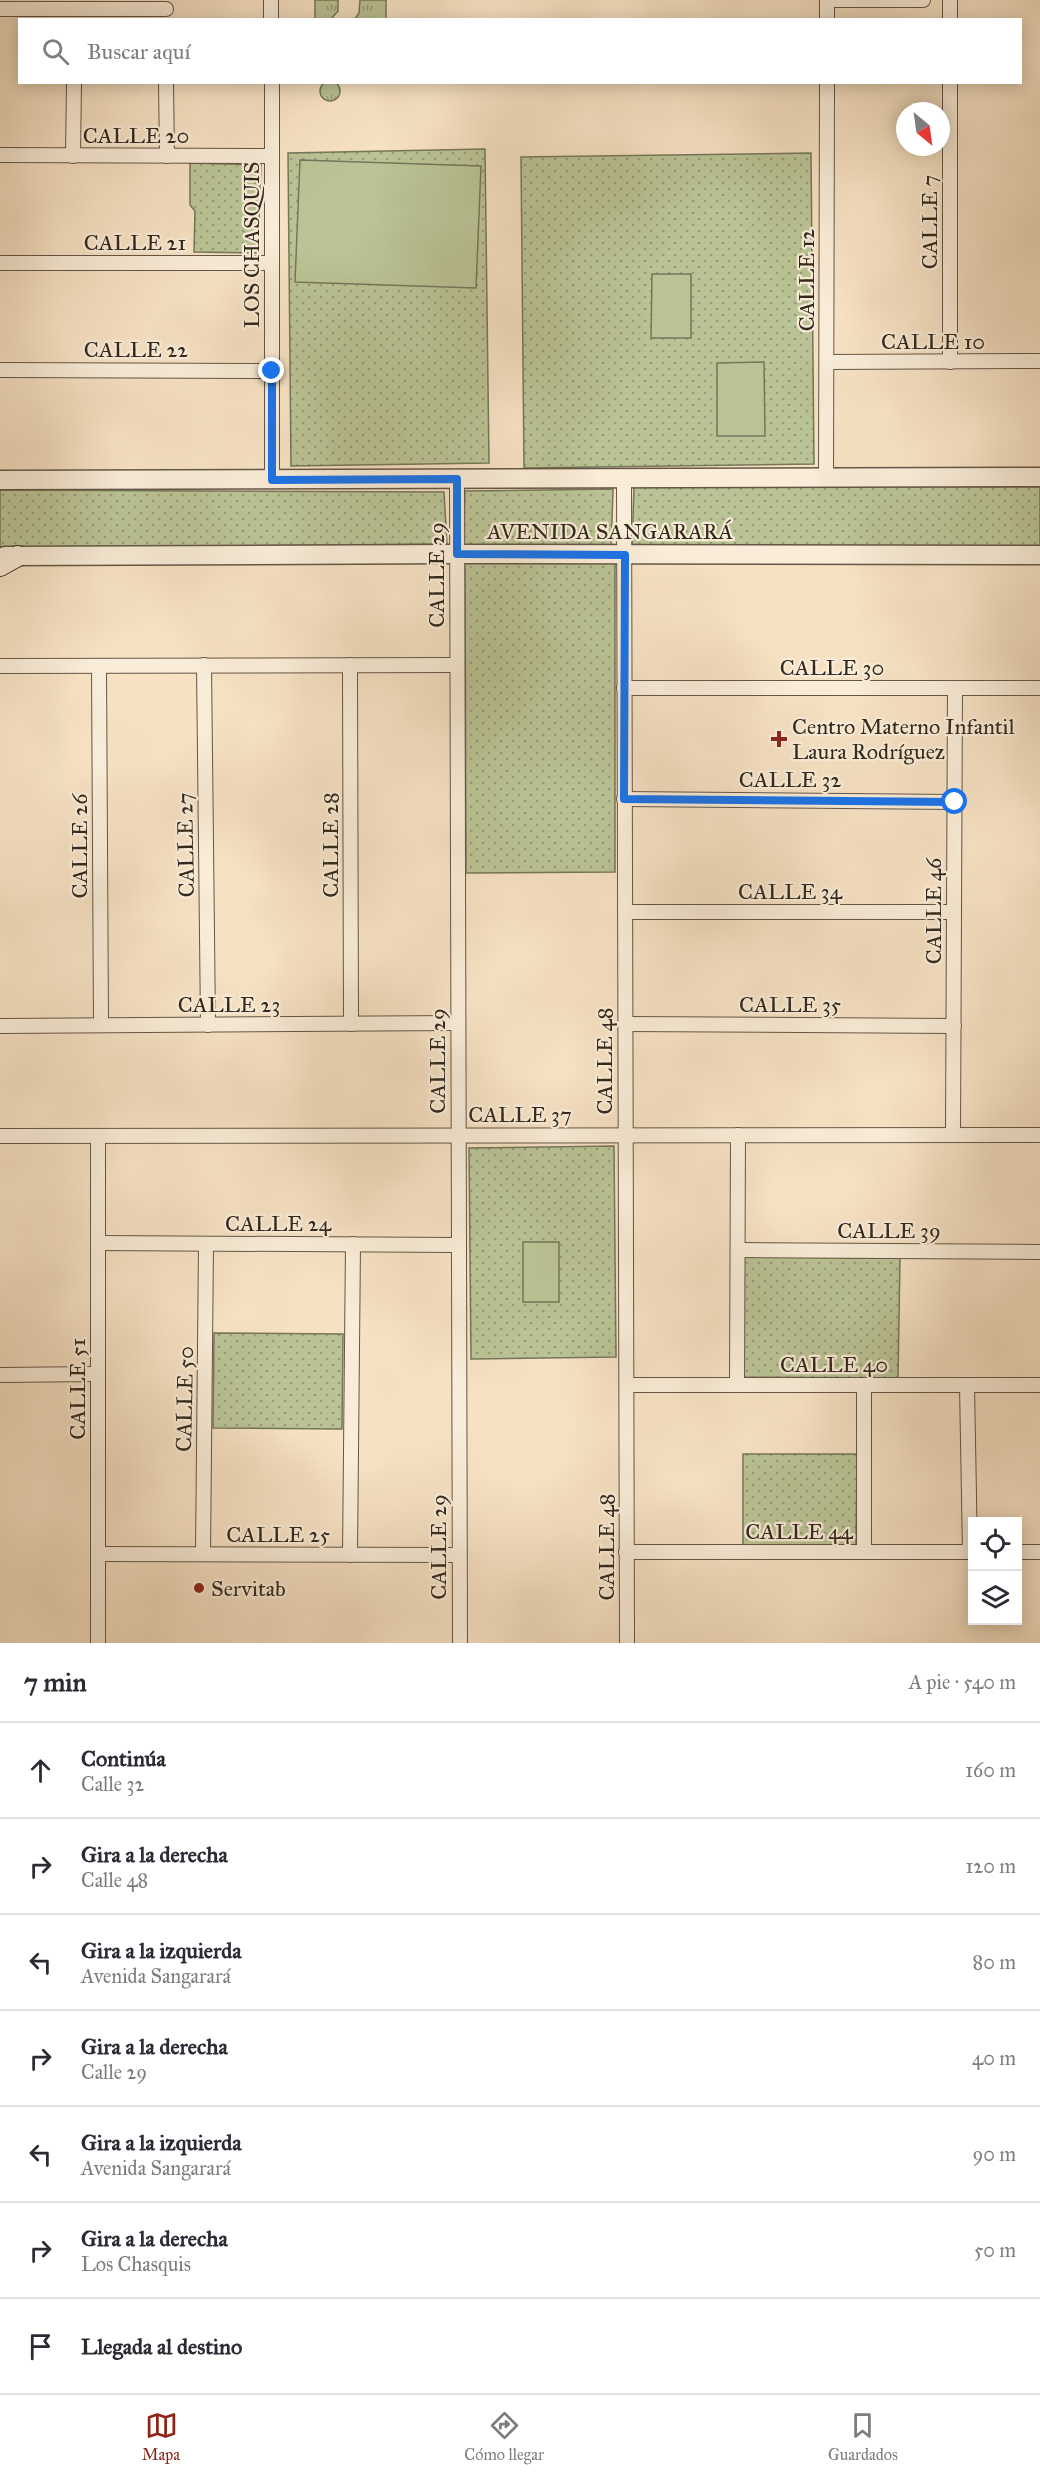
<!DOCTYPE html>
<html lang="es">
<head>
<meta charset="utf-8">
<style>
	body { margin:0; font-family:"IM FELL Great Primer",serif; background:#f7f7f7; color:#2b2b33 }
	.controls { position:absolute; right:18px; bottom:18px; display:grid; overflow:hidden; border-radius:0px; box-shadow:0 3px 15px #0003 }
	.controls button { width:54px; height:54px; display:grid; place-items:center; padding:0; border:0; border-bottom:2px solid #e1e1e2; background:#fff; color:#2b2b33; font:30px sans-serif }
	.compass { position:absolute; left:896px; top:102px; width:54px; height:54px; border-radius:50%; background:#fff; box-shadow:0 3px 15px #0003; rotate:151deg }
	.stop { position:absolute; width:18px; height:18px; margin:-14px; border:4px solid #1a73e8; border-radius:50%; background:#fff }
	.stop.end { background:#1a73e8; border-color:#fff; box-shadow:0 2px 6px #0008 }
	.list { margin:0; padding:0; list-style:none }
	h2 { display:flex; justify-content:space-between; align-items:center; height:78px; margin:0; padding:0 24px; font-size:26px }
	h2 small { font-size:20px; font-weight:400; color:#7c7c81 }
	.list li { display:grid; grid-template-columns:39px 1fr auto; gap:18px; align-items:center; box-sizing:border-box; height:96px; padding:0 24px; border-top:2px solid #e1e1e2 }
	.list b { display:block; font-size:22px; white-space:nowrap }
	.list p { margin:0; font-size:20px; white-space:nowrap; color:#7c7c81 }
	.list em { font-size:20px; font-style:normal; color:#7c7c81 }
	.icon { flex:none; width:33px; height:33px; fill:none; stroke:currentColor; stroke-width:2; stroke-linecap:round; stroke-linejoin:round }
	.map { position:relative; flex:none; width:1040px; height:1643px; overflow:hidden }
	.search { position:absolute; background:#fff; box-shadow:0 3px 15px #0003; left:18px; right:18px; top:18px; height:66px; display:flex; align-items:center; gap:15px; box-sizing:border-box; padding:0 21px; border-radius:0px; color:#7c7c81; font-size:22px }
	.sheet { height:750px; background:#fff }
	nav { display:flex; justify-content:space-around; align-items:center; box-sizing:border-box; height:84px; border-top:2px solid #e1e1e2; background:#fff; font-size:16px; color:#7c7c81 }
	nav a { display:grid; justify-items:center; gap:3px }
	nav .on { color:#8f2418 }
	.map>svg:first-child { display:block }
</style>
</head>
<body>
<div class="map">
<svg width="1040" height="1643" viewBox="0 0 1040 1643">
	<defs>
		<pattern id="grass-tufts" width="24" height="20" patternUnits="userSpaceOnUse" patternTransform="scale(1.5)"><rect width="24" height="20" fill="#bac395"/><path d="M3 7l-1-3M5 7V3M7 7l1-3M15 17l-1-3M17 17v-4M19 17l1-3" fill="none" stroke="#989e79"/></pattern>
		<pattern id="park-dots" width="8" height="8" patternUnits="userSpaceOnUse" patternTransform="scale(1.5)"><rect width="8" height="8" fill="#bac395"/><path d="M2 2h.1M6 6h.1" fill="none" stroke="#989e79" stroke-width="1.8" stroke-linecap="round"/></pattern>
	</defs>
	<rect width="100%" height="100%" fill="#f6e1c3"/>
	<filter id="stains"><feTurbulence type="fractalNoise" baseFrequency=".00333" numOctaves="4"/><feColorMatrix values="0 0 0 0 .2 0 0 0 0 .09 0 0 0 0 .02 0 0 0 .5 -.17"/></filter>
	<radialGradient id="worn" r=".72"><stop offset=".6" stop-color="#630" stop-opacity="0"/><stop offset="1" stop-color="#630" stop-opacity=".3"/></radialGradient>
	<g fill="url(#grass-tufts)" stroke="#767659" stroke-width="1.5">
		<path d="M 315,0 L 338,0 L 338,11 L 331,19 L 315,19 Z"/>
		<path d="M 360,0 L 386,0 L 386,19 L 355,19 L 359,13 Z"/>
		<circle cx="330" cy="91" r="10"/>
	</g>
	<g fill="url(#park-dots)" stroke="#767659" stroke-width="1.5">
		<path d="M 485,149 L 489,463 L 291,466 L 288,153 Z"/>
		<path d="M 811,153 L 814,464 L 524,468 L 521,157 Z"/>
		<path d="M 190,163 L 261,165 L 258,253 L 194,252 L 195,211 L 190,205 Z"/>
		<path d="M 634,486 L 1040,487 L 1040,549 L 632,550 Z"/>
		<path d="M 613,489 L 611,548 L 463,548 L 465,491 Z"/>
		<path d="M 0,490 L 444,492 L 447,544 L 0,548 Z"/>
		<path d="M 615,562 L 615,872 L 466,873 L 465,563 Z"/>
		<path d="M 614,1146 L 616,1357 L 471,1359 L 469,1148 Z"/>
		<path d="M 743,1257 L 900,1258 L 898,1378 L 742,1377 Z"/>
		<path d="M 214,1333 L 343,1334 L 342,1429 L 213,1428 Z"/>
		<path d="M 743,1454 L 857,1454 L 856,1546 L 743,1546 Z"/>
	</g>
	<g fill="#bac395" stroke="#767659" stroke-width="1.5">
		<path d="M 300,160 L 481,166 L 476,288 L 295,282 Z"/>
		<path d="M 652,274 L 691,274 L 691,338 L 651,338 Z"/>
		<path d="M 764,362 L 765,436 L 717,436 L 717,363 Z"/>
		<rect x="523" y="1242" width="36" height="60"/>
	</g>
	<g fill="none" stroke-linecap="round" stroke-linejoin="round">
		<defs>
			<g id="minor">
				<path d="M 271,0 L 271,20"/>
				<path d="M 827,0 L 923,0"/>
				<path d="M 0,9 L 166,9"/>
				<path d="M 827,20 L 827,0"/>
				<path d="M 950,20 L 950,0"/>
				<path d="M 166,82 L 167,156"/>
				<path d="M 0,155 L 272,156"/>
				<path d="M 73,156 L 74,82"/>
				<path d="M 0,263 L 271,263"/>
				<path d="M 827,362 L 1040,361"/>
				<path d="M 950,362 L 950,82"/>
				<path d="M 0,370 L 272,371"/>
				<path d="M 826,478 L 827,82"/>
				<path d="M 272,479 L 272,82"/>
				<path d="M 457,479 L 460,1643"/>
				<path d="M 624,479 L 627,1643"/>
				<path d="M 204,665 L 208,1025"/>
				<path d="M 350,665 L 351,1024"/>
				<path d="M 0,666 L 457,665"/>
				<path d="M 99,666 L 101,1025"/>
				<path d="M 624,688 L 1040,688"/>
				<path d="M 624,799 L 955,802"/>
				<path d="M 625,912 L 954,912"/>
				<path d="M 625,1024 L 954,1026"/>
				<path d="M 0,1026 L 458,1023"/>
				<path d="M 953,1135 L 955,688"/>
				<path d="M 0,1136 L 1040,1135"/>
				<path d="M 98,1243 L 457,1245"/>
				<path d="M 738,1250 L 1040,1252"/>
				<path d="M 0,1375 L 98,1374"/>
				<path d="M 628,1385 L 1040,1385"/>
				<path d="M 737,1385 L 738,1135"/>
				<path d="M 967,1385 L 970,1552"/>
				<path d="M 626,1552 L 972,1552"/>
				<path d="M 864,1552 L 864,1385"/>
				<path d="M 1018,1552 L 1040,1552"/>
				<path d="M 98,1554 L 459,1555"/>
				<path d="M 203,1554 L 206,1244"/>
				<path d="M 350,1555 L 353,1244"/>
				<path d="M 98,1643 L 98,1136"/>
			</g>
			<g id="tertiary">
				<path d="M 0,480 L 1040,477"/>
				<path d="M 5,556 L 457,554 L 1040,555"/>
			</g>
			<path id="secondary" d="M 0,566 L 18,556"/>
		</defs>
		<use href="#minor" stroke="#645646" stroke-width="16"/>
		<use href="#tertiary" stroke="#645646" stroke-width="21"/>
		<use href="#secondary" stroke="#33281d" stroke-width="22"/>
		<use href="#minor" stroke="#f9ecd8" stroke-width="14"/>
		<use href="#tertiary" stroke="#f9ecd8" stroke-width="18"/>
		<use href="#secondary" stroke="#f9ecd8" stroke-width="20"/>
	</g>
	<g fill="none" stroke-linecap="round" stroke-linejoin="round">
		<path stroke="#1a73e8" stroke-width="8" d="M 272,371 L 272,480 L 457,479 L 457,554 L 625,555 L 624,799 L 955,802"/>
	</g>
	<g fill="#8f2418" stroke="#f9ecd8" stroke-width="2">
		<path d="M776 730h6v6h6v6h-6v6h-6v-6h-6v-6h6z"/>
		<circle cx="199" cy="1588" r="6"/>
	</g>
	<g text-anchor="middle" stroke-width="4.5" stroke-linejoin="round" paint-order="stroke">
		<g font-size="22" fill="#33281d" stroke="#f9ecd8">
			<text x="136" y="143">CALLE 20</text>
			<text transform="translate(929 222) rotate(-90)" y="8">CALLE 7</text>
			<text x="135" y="250">CALLE 21</text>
			<text transform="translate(251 245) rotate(-90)" y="8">LOS CHASQUIS</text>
			<text transform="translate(806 280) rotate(-90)" y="8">CALLE 12</text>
			<text x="933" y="349">CALLE 10</text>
			<text x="136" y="357">CALLE 22</text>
			<text x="610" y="539">AVENIDA SANGARARÁ</text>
			<text transform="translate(436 575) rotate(-90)" y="8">CALLE 29</text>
			<text x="832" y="675">CALLE 30</text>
			<text x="790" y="787">CALLE 32</text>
			<text transform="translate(185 845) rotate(-91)" y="8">CALLE 27</text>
			<text transform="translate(330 845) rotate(-90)" y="8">CALLE 28</text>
			<text transform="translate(79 846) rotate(-90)" y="8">CALLE 26</text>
			<text x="790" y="899">CALLE 34</text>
			<text transform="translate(933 911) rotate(-90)" y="8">CALLE 46</text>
			<text x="229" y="1012">CALLE 23</text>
			<text x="790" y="1012">CALLE 35</text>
			<text transform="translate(437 1061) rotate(-90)" y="8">CALLE 29</text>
			<text transform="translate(604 1061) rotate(-90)" y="8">CALLE 48</text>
			<text x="520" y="1122">CALLE 37</text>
			<text x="278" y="1231">CALLE 24</text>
			<text x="889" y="1238">CALLE 39</text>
			<text x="834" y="1372">CALLE 40</text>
			<text transform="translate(77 1389) rotate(-90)" y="8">CALLE 51</text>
			<text transform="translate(184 1399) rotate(-89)" y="8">CALLE 50</text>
			<text x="799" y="1539">CALLE 44</text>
			<text x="278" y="1542">CALLE 25</text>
			<text transform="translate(438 1547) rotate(-90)" y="8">CALLE 29</text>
			<text transform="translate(606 1547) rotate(-90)" y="8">CALLE 48</text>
		</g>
		<g font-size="22" fill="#33281d" stroke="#f9ecd8" text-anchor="start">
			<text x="792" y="734">Centro Materno Infantil<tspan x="792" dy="25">Laura Rodríguez</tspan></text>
			<text x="211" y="1596">Servitab</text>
		</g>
	</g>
	<rect width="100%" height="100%" filter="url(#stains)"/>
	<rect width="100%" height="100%" fill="url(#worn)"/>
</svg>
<div class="controls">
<button><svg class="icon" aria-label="locate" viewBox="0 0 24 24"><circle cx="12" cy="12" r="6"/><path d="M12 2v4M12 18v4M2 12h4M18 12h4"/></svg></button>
<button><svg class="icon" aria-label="layers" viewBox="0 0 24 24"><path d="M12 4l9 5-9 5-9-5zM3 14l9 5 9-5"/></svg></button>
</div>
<svg class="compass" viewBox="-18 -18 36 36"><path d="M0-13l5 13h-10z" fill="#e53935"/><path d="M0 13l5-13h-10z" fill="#7c7c81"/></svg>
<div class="stop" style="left:955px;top:802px"></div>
<div class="stop end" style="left:272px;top:371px"></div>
<div class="search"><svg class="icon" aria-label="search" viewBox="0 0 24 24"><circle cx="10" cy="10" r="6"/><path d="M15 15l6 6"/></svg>Buscar aquí</div>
</div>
<section class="sheet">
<h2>7 min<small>A pie · 540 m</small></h2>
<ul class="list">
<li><svg class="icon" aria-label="ahead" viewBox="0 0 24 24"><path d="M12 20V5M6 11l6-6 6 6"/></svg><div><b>Continúa</b><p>Calle 32</p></div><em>160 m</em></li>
<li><svg class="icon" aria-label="right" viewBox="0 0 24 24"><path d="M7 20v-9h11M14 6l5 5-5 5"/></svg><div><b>Gira a la derecha</b><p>Calle 48</p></div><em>120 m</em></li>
<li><svg class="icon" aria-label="left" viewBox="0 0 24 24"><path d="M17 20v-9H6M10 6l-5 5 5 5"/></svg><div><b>Gira a la izquierda</b><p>Avenida Sangarará</p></div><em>80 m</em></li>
<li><svg class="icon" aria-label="right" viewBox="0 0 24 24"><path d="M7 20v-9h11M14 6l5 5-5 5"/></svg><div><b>Gira a la derecha</b><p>Calle 29</p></div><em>40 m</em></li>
<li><svg class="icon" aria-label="left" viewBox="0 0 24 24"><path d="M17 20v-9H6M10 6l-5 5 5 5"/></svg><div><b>Gira a la izquierda</b><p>Avenida Sangarará</p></div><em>90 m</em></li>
<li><svg class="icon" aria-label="right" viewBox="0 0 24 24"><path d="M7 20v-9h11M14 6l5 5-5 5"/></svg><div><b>Gira a la derecha</b><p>Los Chasquis</p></div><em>50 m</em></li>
<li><svg class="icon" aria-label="arrive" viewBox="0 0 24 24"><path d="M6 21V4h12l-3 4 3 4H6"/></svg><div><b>Llegada al destino</b></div></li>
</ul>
</section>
<nav>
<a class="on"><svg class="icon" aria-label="map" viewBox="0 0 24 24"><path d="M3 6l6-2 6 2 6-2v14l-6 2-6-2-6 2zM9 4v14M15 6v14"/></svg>Mapa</a>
<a><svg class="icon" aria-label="directions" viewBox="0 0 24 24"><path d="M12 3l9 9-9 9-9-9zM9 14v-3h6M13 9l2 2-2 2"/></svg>Cómo llegar</a>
<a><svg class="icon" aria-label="saved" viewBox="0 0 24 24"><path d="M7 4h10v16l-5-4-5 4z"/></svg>Guardados</a>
</nav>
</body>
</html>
